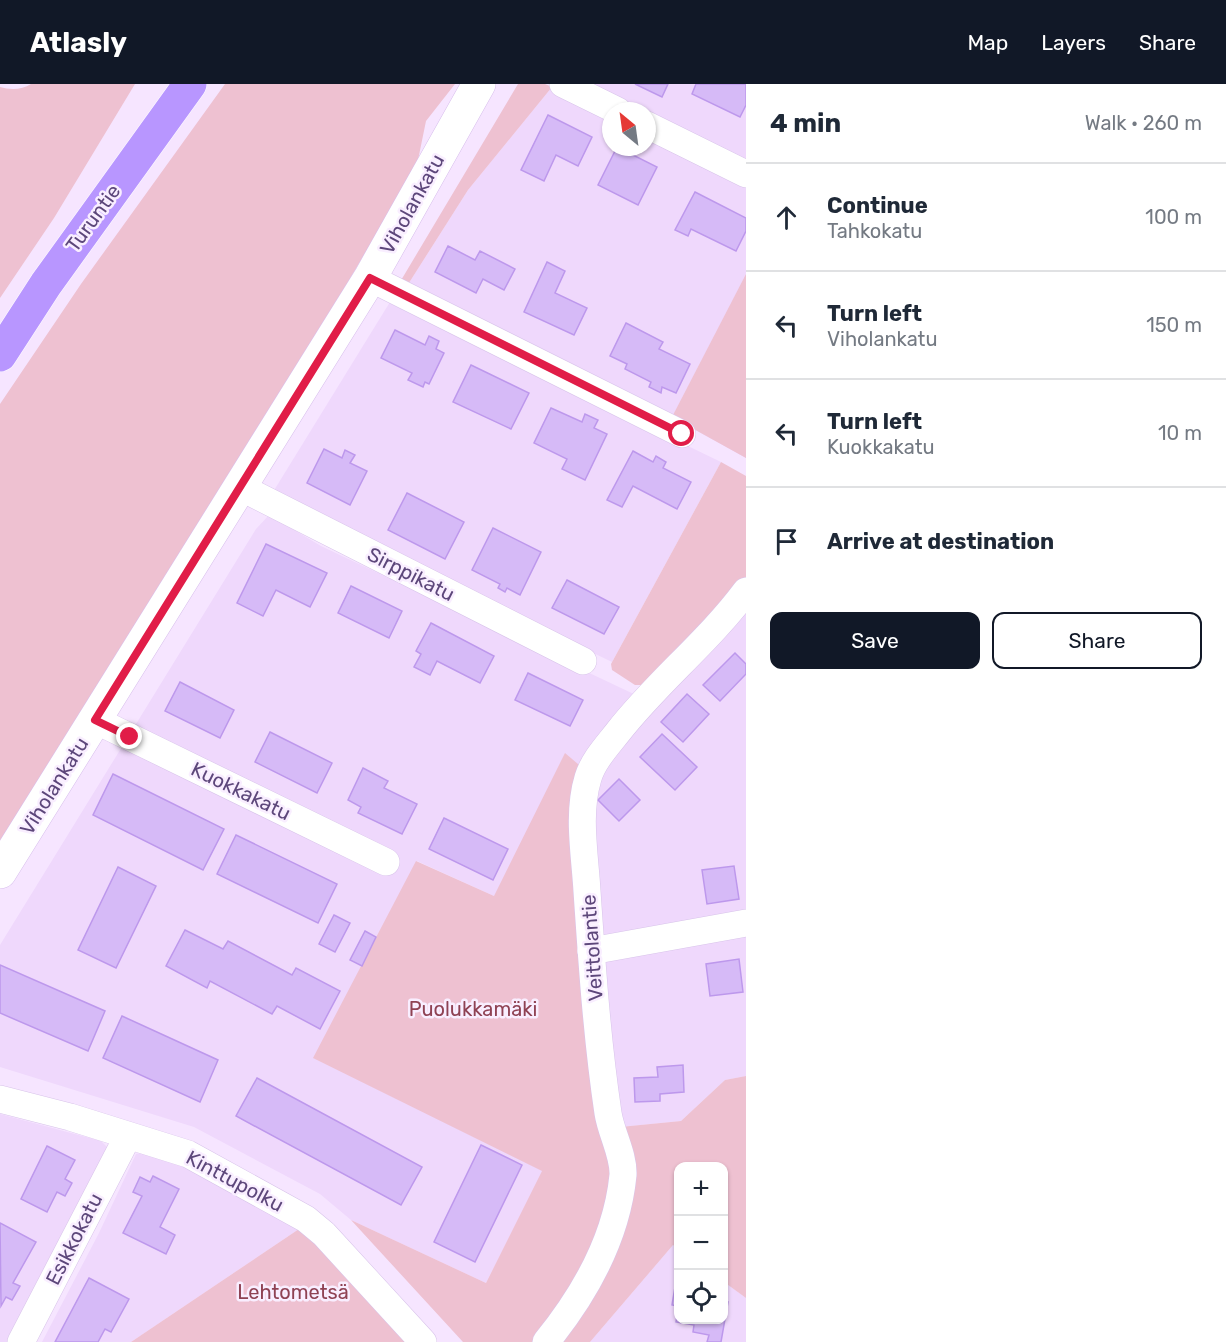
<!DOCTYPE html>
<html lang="en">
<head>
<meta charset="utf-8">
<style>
	body { margin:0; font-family:Rubik,sans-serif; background:#f6f6f7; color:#1f2937 }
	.controls { position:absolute; right:18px; bottom:18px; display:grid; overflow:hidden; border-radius:12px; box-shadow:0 2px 4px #0004 }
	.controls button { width:54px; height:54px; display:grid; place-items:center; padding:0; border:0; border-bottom:2px solid #e0e1e3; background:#fff; color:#1f2937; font:30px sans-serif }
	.compass { position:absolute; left:602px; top:18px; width:54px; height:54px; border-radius:50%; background:#fff; box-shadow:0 2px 4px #0004; rotate:331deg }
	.stop { position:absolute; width:18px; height:18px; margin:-14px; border:4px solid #e11d48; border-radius:50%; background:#fff }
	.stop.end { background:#e11d48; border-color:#fff; box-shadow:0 2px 6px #0008 }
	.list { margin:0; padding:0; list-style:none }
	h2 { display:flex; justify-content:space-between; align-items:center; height:78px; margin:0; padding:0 24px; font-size:26px }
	h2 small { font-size:20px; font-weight:400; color:#747a83 }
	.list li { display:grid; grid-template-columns:39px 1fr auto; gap:18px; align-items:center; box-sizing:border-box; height:108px; padding:0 24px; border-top:2px solid #e0e1e3 }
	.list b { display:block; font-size:22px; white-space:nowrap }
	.list p { margin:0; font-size:20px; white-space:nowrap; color:#747a83 }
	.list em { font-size:20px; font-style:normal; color:#747a83 }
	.actions { display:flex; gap:12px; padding:18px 24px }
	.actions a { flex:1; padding:14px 0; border:2px solid #111827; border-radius:12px; text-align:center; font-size:21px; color:#111827 }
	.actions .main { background:#111827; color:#fff }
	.icon { flex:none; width:33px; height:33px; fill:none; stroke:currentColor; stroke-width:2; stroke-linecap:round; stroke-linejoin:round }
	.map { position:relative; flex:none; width:746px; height:1258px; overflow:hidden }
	header { display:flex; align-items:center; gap:36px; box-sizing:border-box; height:84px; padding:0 30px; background:#111827; color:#fff }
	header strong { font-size:28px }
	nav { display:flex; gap:33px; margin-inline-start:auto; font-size:21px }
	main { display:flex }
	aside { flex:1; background:#fff }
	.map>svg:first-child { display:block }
</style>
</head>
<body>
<header>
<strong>Atlasly</strong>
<nav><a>Map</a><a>Layers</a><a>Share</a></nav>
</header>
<main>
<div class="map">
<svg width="746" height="1258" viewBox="0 0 746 1258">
	<rect width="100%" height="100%" fill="#f6e5ff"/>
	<g fill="#efd8fc">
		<path d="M 592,0 L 746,0 L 746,78 L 647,27 Z"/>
		<path d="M 552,3 L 611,34 L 611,63 L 647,63 L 647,52 L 746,103 L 746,374 L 672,333 L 407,202 L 468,106 Z"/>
		<path d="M 390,218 L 721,378 L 612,578 L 289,422 L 273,408 Z"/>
		<path d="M 269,431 L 321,462 L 657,621 L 746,512 L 746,992 L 725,996 L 681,1037 L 620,1043 L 494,812 L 417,777 L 314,974 L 543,1087 L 486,1199 L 351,1136 L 320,1110 L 194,1043 L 0,983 L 0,861 L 256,445 Z"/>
		<path d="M 0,1030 L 101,1057 L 108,1064 L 10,1258 L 0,1258 Z"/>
		<path d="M 141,1069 L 201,1089 L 299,1145 L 131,1258 L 42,1258 L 99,1149 L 136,1070 Z"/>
		<path d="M 673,1161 L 678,1165 L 678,1236 L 724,1236 L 724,1198 L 746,1214 L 746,1258 L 590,1258 Z"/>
	</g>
	<g fill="#eec1d1">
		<path d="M 31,0 L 135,0 L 54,134 L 0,214 L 0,3 C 10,6 22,6 31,0 Z"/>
		<path d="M 225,0 L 455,0 L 426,37 L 417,81 L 348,198 L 0,757 L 0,320 L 81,200 Z"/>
		<path d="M 518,0 L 545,0 L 552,3 L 468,106 L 407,202 L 400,198 Z"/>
		<path d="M 746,190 L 746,374 L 672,333 Z"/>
		<path d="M 721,378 L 746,392 L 746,497 L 644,601 L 635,601 L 612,586 L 611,580 Z"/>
		<path d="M 565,669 L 585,686 L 617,1089 L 596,1165 L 538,1258 L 463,1258 L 351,1136 L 486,1199 L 542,1087 L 313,974 L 416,777 L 494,812 Z"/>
		<path d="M 746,992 L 746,1214 L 724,1198 L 724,1082 L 678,1082 L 678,1165 L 673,1161 L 590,1258 L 554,1258 L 591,1207 L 620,1043 L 681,1037 L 725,996 Z"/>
		<path d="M 299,1145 L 317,1159 L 407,1258 L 131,1258 Z"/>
	</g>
	<g fill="#d6baf7" stroke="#bd98ec" stroke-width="1.5">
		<path d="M 635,0 L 668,0 L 662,13 Z"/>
		<path d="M 696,0 L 746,0 L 746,21 L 740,33 L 692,10 Z"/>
		<path d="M 548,31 L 592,53 L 578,82 L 556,71 L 544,97 L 521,86 Z"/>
		<path d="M 617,63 L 657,83 L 638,121 L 598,101 Z"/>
		<path d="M 695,108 L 746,134 L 746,147 L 736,167 L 691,145 L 688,152 L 675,146 Z"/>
		<path d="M 448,162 L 475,176 L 480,167 L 515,185 L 504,206 L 483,195 L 476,209 L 435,188 Z"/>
		<path d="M 547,178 L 565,187 L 555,209 L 587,224 L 574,251 L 524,228 Z"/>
		<path d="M 626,239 L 663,258 L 659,265 L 690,280 L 676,309 L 662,303 L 661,309 L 649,303 L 651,298 L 625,285 L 627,280 L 610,272 Z"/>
		<path d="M 395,246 L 425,261 L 429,252 L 439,257 L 436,265 L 444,269 L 429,300 L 425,298 L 423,303 L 408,296 L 412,289 L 381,274 Z"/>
		<path d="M 471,281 L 529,309 L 511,345 L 453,318 Z"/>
		<path d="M 551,324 L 582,338 L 585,330 L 598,336 L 594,344 L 607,350 L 585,396 L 562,385 L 567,375 L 534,359 Z"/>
		<path d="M 324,365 L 342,374 L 345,366 L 355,371 L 350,379 L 367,387 L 350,421 L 307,399 Z"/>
		<path d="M 633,367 L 653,378 L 656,372 L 666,378 L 663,384 L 691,398 L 677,425 L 633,402 L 622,423 L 607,416 Z"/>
		<path d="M 407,409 L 464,438 L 445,475 L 388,446 Z"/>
		<path d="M 493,444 L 541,468 L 520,511 L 507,504 L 505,508 L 498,504 L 500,500 L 472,486 Z"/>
		<path d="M 266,460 L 327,489 L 310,523 L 276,506 L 263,532 L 237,519 Z"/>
		<path d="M 567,496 L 619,523 L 604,550 L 552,524 Z"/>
		<path d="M 351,502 L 402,527 L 389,554 L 338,529 Z"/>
		<path d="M 431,539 L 494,572 L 480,599 L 437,577 L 430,591 L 414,583 L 421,570 L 416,567 Z"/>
		<path d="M 735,569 L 746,580 L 746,590 L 720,617 L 703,601 Z"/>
		<path d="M 528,589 L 583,616 L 570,642 L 515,616 Z"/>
		<path d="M 180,598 L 234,626 L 220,654 L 165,627 Z"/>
		<path d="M 687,610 L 709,630 L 683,658 L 661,638 Z"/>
		<path d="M 270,648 L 332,679 L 317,709 L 255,678 Z"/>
		<path d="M 662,650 L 697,683 L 675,706 L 640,673 Z"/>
		<path d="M 363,684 L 388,697 L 384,704 L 417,720 L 402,750 L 358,729 L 361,723 L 348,716 Z"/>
		<path d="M 113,690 L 224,745 L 203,786 L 93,731 Z"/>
		<path d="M 619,695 L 640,716 L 619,737 L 598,716 Z"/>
		<path d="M 444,734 L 508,765 L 493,796 L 429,765 Z"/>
		<path d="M 236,751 L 337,800 L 318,839 L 217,790 Z"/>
		<path d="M 734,782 L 739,815 L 707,820 L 702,786 Z"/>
		<path d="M 118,783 L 156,802 L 116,884 L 78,866 Z"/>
		<path d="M 334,831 L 350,839 L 335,868 L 319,860 Z"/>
		<path d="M 185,846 L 223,865 L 228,857 L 292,891 L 296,884 L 340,907 L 320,945 L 277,922 L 272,930 L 210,897 L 207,904 L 166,882 Z"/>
		<path d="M 365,847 L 376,853 L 362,882 L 350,876 Z"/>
		<path d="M 739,875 L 743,908 L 710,912 L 706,880 Z"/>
		<path d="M 0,881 L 105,927 L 88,967 L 0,929 Z"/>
		<path d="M 122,932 L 218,976 L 200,1018 L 103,974 Z"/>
		<path d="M 683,981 L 684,1008 L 660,1010 L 660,1017 L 635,1018 L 634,994 L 658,993 L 657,983 Z"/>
		<path d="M 257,994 L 422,1083 L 401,1121 L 236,1032 Z"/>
		<path d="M 481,1061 L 522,1081 L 475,1178 L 434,1158 Z"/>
		<path d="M 47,1062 L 75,1076 L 65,1095 L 72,1099 L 65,1112 L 57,1108 L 47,1128 L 21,1115 Z"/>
		<path d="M 153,1092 L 179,1105 L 160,1143 L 175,1151 L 166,1170 L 123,1149 L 142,1112 L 133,1108 L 140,1093 L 150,1098 Z"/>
		<path d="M 0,1139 L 36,1158 L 13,1199 L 20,1202 L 12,1216 L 6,1213 L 1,1222 Z"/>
		<path d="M 89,1194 L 129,1215 L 111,1248 L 105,1245 L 98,1258 L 55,1258 Z"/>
		<path d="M 676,1197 L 678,1198 L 678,1222 L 672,1221 Z"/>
		<path d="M 724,1218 L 728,1218 L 721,1258 L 707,1258 L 709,1251 L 693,1248 L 694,1241 L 676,1238 L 678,1225 L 678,1236 L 724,1236 Z"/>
	</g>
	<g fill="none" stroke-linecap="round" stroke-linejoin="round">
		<defs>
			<g id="street">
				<path d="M 563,0 L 618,27"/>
				<path d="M 647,41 L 746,90"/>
				<path d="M 370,194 L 682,350"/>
				<path d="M 240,403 L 583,577"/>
				<path d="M 95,636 L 386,778"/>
				<path d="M 591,867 L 746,839"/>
				<path d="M 0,1015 L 70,1033 L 188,1070 L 306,1135 L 324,1150 L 423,1258"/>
				<path d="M 21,1258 L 128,1052"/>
				<path d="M 546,1258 C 585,1210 617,1153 623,1091 C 624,1071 611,1049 608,1029 C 597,955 592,881 587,807 C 585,771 577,730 588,694 C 593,677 607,662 618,648 C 657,598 708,558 746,507"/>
			</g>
			<path id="secondary" d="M 0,788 L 370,194 L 479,0"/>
			<path id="highway" d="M 0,271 L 46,200 L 190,0"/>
		</defs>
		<use href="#street" stroke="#d8c4ea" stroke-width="28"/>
		<use href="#secondary" stroke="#d7beec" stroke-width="34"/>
		<use href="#highway" stroke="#fff" stroke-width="34"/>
		<use href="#street" stroke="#fff" stroke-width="27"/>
		<use href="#secondary" stroke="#fff" stroke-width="33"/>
		<use href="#highway" stroke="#b896ff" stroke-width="33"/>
	</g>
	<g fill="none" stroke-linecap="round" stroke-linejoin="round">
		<path stroke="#e11d48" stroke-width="8" d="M 130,653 L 95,636 L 370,194 L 682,350"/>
	</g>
	<g text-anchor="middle" stroke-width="5" stroke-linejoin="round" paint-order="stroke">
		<g font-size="20" fill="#5d477b" stroke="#f9eeff">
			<text transform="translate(412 120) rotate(-61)" y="7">Viholankatu</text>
			<text transform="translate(93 134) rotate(-54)" y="7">Turuntie</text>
			<text transform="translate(411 490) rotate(27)" y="7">Sirppikatu</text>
			<text transform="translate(54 702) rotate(-58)" y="7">Viholankatu</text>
			<text transform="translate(241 707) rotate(26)" y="7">Kuokkakatu</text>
			<text transform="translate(592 864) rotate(-94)" y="7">Veittolantie</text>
			<text transform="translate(235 1097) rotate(28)" y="7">Kinttupolku</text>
			<text transform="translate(74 1155) rotate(-63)" y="7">Esikkokatu</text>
		</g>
		<g font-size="20" fill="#8f4254" stroke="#f9eeff">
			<text x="473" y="932">Puolukkamäki</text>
			<text x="293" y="1215">Lehtometsä</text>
		</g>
	</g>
</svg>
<div class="controls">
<button>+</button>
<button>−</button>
<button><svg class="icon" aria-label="locate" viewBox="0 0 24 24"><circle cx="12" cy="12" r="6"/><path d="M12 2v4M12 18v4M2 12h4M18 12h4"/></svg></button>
</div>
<svg class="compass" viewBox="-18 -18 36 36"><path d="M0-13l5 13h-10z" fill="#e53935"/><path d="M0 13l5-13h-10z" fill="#747a83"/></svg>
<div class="stop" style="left:682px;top:350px"></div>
<div class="stop end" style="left:130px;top:653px"></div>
</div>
<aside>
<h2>4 min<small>Walk · 260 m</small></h2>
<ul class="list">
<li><svg class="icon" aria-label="ahead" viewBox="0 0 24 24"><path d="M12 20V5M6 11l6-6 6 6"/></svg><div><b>Continue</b><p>Tahkokatu</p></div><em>100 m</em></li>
<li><svg class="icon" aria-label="left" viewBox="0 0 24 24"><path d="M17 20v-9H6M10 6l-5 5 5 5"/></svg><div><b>Turn left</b><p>Viholankatu</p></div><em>150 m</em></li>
<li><svg class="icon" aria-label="left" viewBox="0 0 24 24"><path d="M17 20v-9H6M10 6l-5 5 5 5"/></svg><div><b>Turn left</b><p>Kuokkakatu</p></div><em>10 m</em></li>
<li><svg class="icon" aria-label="arrive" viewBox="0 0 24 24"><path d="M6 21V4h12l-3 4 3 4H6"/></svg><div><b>Arrive at destination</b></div></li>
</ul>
<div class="actions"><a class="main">Save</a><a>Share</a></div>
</aside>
</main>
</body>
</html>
